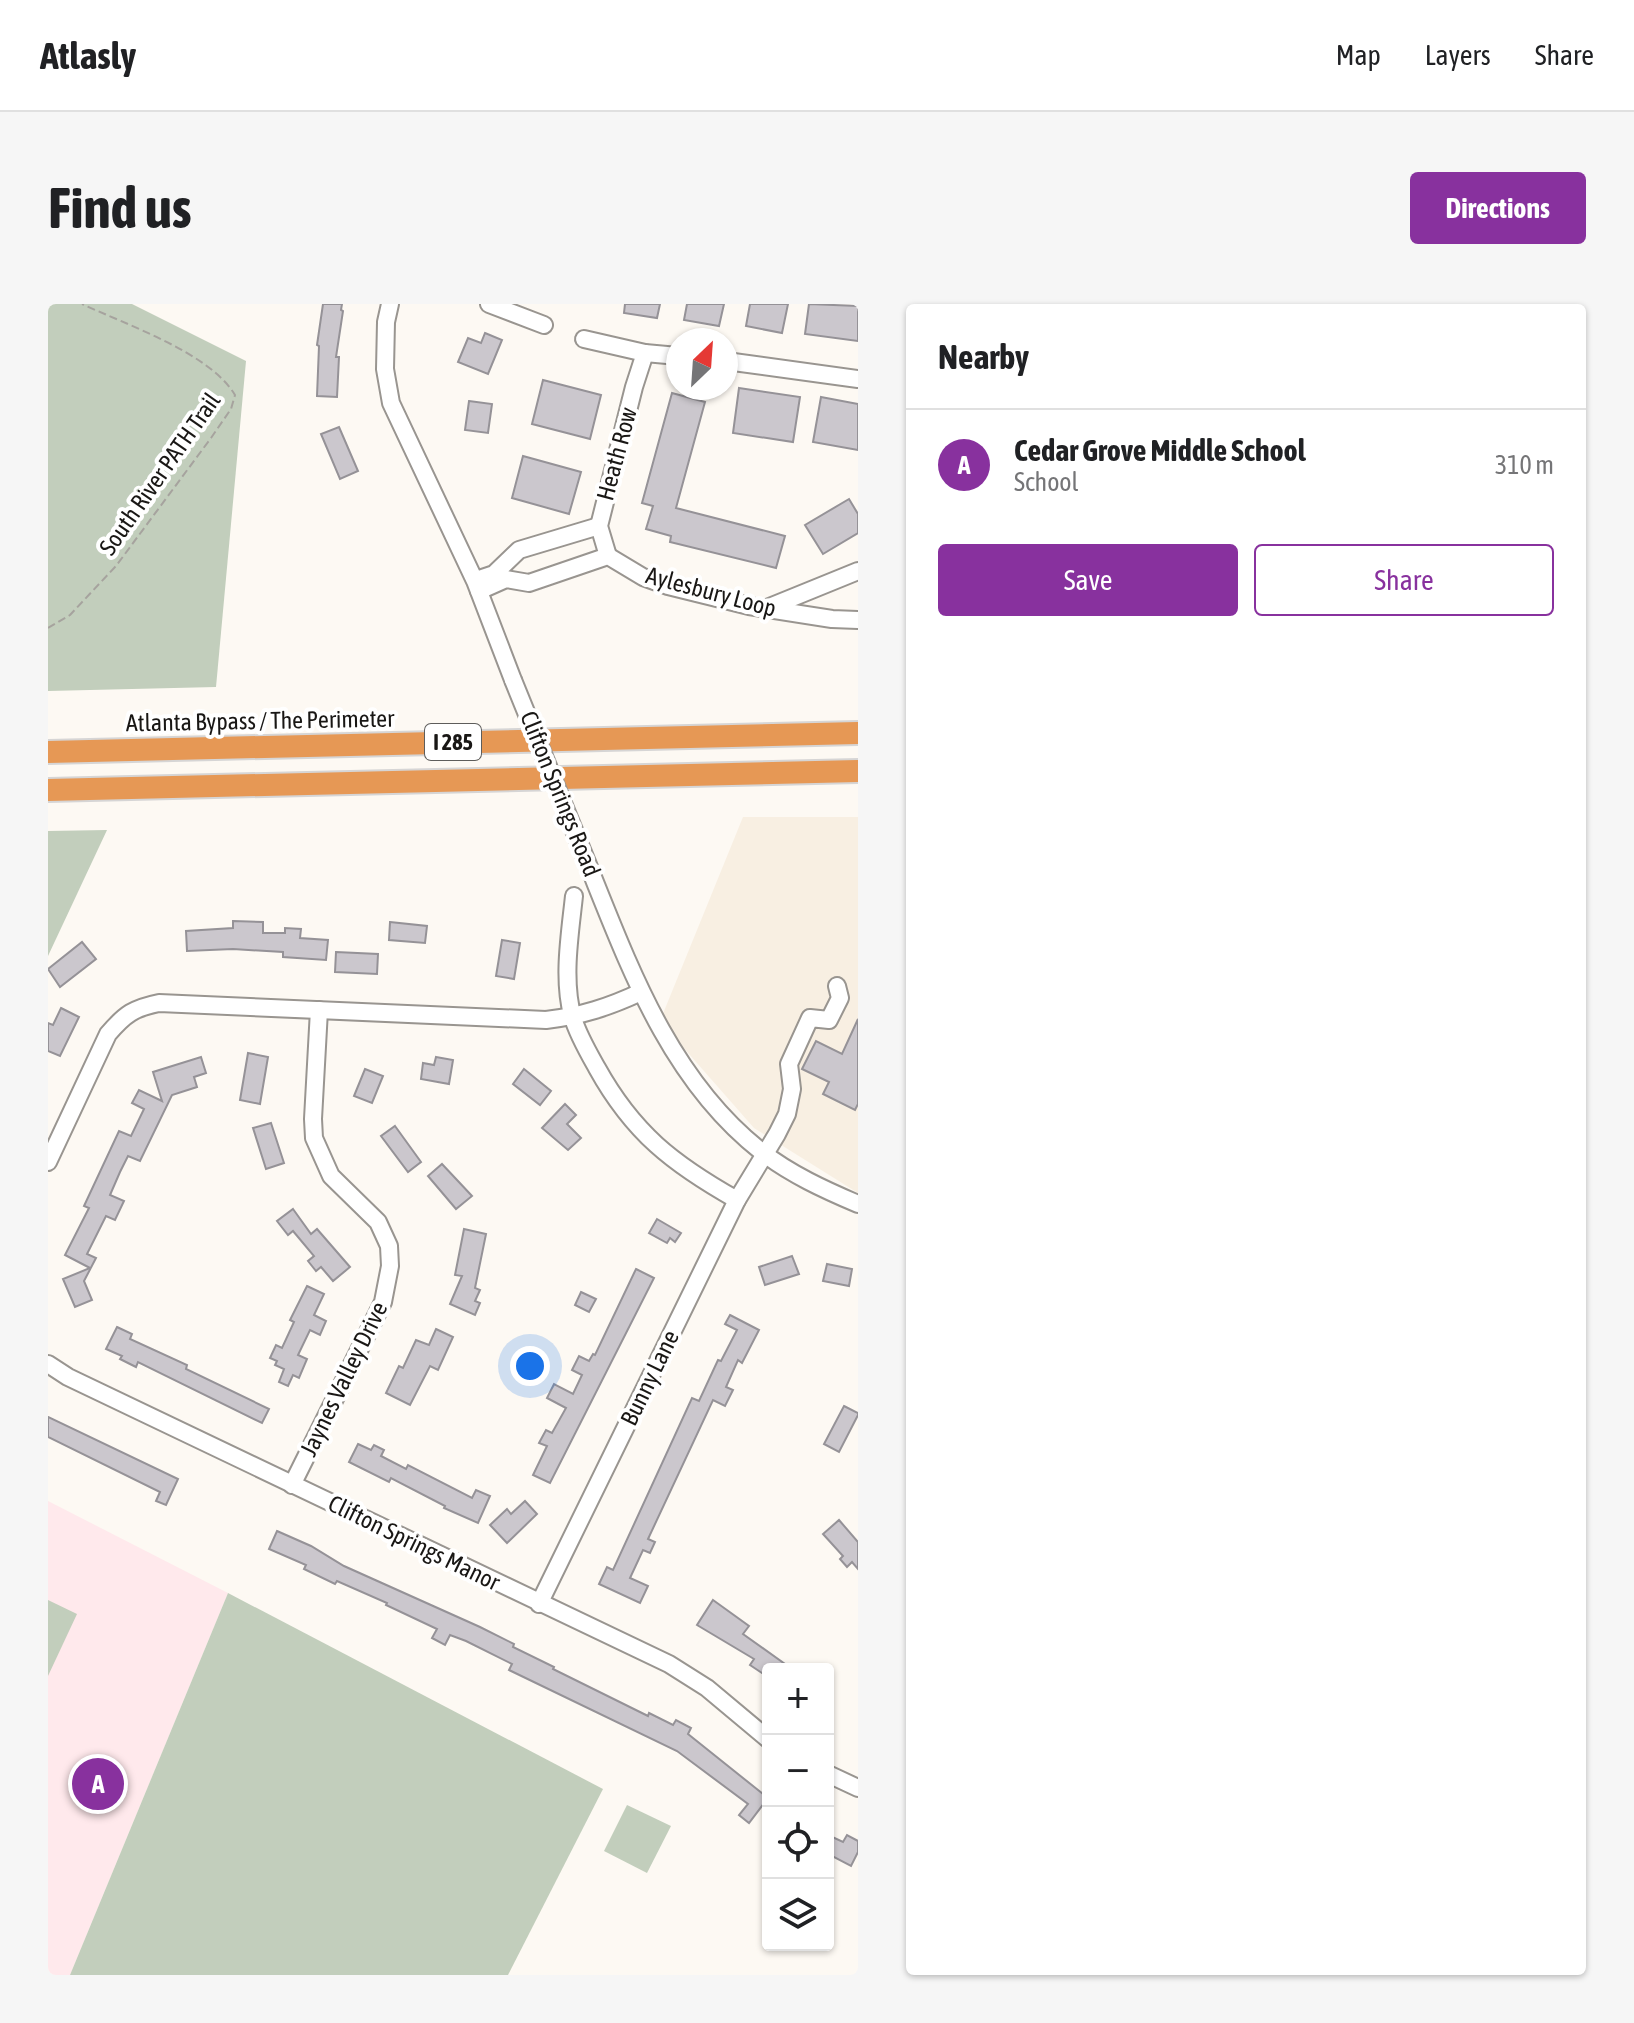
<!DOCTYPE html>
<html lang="en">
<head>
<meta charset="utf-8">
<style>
	body { margin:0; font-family:"Asap Condensed",sans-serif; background:#f6f6f6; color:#202124 }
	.controls { position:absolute; right:24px; bottom:24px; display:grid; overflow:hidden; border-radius:8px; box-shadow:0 2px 6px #0004 }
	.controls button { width:72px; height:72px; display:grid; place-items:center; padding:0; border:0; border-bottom:2px solid #e0e0e0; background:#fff; color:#202124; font:40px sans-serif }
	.compass { position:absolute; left:618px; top:24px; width:72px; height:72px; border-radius:50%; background:#fff; box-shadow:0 2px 6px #0004; rotate:25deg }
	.you { position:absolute; left:482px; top:1062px; width:28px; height:28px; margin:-20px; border:6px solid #fff; border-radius:50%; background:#1a73e8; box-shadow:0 0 0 12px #1a73e833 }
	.badge { display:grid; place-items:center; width:52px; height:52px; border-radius:50%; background:#88319e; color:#fff; font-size:26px; font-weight:700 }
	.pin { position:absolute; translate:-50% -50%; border:4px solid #fff; box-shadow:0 2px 8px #0006 }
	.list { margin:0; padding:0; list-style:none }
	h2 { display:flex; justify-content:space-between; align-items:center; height:104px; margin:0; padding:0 32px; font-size:34px }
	h2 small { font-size:26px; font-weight:400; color:#757577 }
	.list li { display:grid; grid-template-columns:52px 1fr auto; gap:24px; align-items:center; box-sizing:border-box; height:112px; padding:0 32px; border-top:2px solid #e0e0e0 }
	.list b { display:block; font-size:30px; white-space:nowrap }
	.list p { margin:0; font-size:26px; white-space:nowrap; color:#757577 }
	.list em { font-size:26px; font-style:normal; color:#757577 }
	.actions { display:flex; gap:16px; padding:24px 32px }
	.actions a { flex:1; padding:18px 0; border:2px solid #88319e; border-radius:8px; text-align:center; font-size:28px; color:#88319e }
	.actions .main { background:#88319e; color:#fff }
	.icon { flex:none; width:44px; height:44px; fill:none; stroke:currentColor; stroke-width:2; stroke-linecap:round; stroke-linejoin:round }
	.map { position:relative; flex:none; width:810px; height:1671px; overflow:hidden; border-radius:8px }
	header { display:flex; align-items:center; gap:48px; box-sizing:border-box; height:112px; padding:0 40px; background:#fff; border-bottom:2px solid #e0e0e0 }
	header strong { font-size:38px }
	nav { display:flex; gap:44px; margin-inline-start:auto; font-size:28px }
	.intro { display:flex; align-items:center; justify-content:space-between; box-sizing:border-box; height:192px; padding:0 48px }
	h1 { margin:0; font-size:56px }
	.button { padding:20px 36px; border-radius:8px; background:#88319e; color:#fff; font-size:28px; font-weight:700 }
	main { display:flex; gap:48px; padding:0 48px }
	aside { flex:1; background:#fff; border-radius:8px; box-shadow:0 2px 6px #0004 }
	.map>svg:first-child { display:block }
</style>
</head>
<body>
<header>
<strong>Atlasly</strong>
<nav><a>Map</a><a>Layers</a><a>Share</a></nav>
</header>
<div class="intro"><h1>Find us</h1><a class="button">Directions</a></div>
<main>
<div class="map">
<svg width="810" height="1671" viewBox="0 0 810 1671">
	<rect width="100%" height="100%" fill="#fdf9f3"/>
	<path fill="#f8efe2" d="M 695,513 L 810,513 L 810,889 L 706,824 L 612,717 Z"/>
	<path fill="#ffe9ec" d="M 0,1197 L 180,1289 L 22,1671 L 0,1671 Z"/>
	<g fill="#c2cebc">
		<path d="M 0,0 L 84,0 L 198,57 L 168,383 L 0,387 Z"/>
		<path d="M 59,526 L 0,652 L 0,527 Z"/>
		<path d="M 180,1289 L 555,1485 L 460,1671 L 22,1671 Z"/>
		<path d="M 0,1296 L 29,1310 L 0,1372 Z"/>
		<path d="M 579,1501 L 623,1522 L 599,1569 L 556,1547 Z"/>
	</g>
	<g fill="#cbc7cd" stroke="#959297" stroke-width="2">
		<path d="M 275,0 L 294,0 L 293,6 L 295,7 L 288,53 L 291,53 L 289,93 L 269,92 L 271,42 L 269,41 Z"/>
		<path d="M 577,0 L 612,0 L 609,14 L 576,9 Z"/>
		<path d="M 639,0 L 676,0 L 671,22 L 636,16 Z"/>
		<path d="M 702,0 L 740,0 L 734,29 L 698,22 Z"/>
		<path d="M 761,0 L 810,2 L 810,37 L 757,30 Z"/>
		<path d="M 437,29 L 454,36 L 440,70 L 410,58 L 420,34 L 433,39 Z"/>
		<path d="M 495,76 L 553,91 L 542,135 L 484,120 Z"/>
		<path d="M 691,84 L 752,93 L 745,138 L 685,129 Z"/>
		<path d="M 624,89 L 657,98 L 628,204 L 737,232 L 728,264 L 622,238 L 623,232 L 598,225 L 605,202 L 594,199 Z"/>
		<path d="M 773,93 L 810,100 L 810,146 L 765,138 Z"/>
		<path d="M 421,97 L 444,100 L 440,129 L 417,126 Z"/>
		<path d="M 291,123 L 310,167 L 292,175 L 273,130 Z"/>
		<path d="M 475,152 L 533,168 L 521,210 L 464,194 Z"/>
		<path d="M 801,195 L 810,210 L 810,229 L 775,250 L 757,221 Z"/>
		<path d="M 185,617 L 215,618 L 215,629 L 237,629 L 237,624 L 253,625 L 252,634 L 280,636 L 278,656 L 235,653 L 235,648 L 185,645 L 139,647 L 138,627 L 185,624 Z"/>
		<path d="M 342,618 L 379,622 L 377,639 L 341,636 Z"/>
		<path d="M 454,636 L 472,639 L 466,675 L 448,672 Z"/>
		<path d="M 34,638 L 48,655 L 12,683 L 0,665 Z"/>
		<path d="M 288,648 L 330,650 L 329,670 L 287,668 Z"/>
		<path d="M 13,704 L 31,713 L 12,752 L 0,747 L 0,719 L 5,721 Z"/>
		<path d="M 810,715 L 810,800 L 807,806 L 775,790 L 781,778 L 754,765 L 768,737 L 794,750 Z"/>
		<path d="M 200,749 L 220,753 L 212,800 L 192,796 Z"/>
		<path d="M 153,753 L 158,769 L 146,773 L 149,783 L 124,791 L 92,857 L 80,852 L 72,868 L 62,891 L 76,897 L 67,916 L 58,912 L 39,950 L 48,954 L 36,977 L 44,996 L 27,1003 L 15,975 L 42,964 L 17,951 L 41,904 L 36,902 L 71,827 L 83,832 L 96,805 L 84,799 L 91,786 L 114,797 L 105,768 Z"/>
		<path d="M 388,753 L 405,756 L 401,780 L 373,775 L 375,759 L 386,761 Z"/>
		<path d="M 317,765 L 335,772 L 324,799 L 306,792 Z"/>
		<path d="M 476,765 L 503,787 L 492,801 L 465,780 Z"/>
		<path d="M 517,800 L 528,811 L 519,820 L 533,834 L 520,846 L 494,824 Z"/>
		<path d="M 223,819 L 236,859 L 218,865 L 205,824 Z"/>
		<path d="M 347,822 L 373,858 L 360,868 L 333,832 Z"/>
		<path d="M 394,860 L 424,892 L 408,905 L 380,872 Z"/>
		<path d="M 245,905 L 263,930 L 269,925 L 302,963 L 285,977 L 273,963 L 268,967 L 260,957 L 266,952 L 245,927 L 240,931 L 229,917 Z"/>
		<path d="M 609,915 L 633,929 L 627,938 L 622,934 L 619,939 L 601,929 Z"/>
		<path d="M 416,925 L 438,930 L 427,984 L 432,986 L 427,997 L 432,999 L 427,1011 L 402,1000 L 414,972 L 407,971 Z"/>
		<path d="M 744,952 L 751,970 L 717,981 L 711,963 Z"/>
		<path d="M 779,960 L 804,965 L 801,982 L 775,977 Z"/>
		<path d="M 588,965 L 606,974 L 502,1179 L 485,1171 L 499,1142 L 491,1139 L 498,1126 L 504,1129 L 518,1104 L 499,1094 L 506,1080 L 525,1090 L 534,1071 L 524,1066 L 531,1052 L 541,1057 L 545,1050 L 547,1051 Z"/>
		<path d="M 259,982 L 276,990 L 266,1011 L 278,1017 L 272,1031 L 262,1026 L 250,1051 L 259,1055 L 251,1074 L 245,1071 L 240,1082 L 231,1078 L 236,1065 L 227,1061 L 229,1057 L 222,1054 L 228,1041 L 234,1044 L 246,1018 L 242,1016 Z"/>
		<path d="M 533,988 L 548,995 L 541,1008 L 527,1001 Z"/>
		<path d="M 682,1011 L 711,1026 L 694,1059 L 690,1056 L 678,1083 L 685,1086 L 677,1102 L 665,1096 L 600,1235 L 607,1238 L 602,1249 L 595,1246 L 582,1274 L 600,1282 L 592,1299 L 551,1280 L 559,1263 L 565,1266 L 644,1094 L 651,1097 L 670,1056 L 673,1057 L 689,1026 L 677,1020 Z"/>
		<path d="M 69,1023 L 84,1030 L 82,1035 L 139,1061 L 138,1065 L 221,1105 L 214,1119 L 90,1058 L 88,1063 L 72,1055 L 74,1052 L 58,1045 Z"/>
		<path d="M 388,1025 L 405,1033 L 390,1066 L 382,1062 L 362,1101 L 338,1089 L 351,1062 L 355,1064 L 368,1036 L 381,1041 Z"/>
		<path d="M 796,1102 L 810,1109 L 810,1111 L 791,1148 L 776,1140 Z"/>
		<path d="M 0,1113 L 130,1175 L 118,1201 L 108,1197 L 112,1188 L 0,1133 Z"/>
		<path d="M 310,1140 L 323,1146 L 326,1141 L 336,1146 L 333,1152 L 358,1165 L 360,1161 L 424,1194 L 428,1186 L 442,1192 L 430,1219 L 396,1204 L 397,1202 L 343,1174 L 341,1178 L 301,1158 Z"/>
		<path d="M 477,1197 L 489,1210 L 459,1239 L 442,1221 L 459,1205 L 463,1210 Z"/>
		<path d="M 791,1216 L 810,1238 L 810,1265 L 804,1258 L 799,1263 L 792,1255 L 795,1252 L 775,1230 Z"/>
		<path d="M 229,1227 L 263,1242 L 296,1262 L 432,1323 L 466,1340 L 465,1343 L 506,1363 L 505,1365 L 600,1412 L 601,1409 L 625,1421 L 628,1416 L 643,1424 L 640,1430 L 720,1494 L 701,1519 L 691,1511 L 700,1500 L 629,1447 L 461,1366 L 464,1360 L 418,1337 L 402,1331 L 397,1341 L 384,1334 L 389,1325 L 338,1301 L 339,1299 L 289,1277 L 287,1280 L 256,1265 L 258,1261 L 221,1245 Z"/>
		<path d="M 665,1296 L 701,1322 L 695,1330 L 744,1365 L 720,1365 L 720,1373 L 702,1361 L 706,1355 L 649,1321 Z"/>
		<path d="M 780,1531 L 795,1538 L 799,1531 L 810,1537 L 810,1548 L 803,1562 L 780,1550 Z"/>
	</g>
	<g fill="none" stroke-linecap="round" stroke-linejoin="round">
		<defs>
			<g id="minor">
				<path d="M 342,0 L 338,18 L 337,65 L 343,99 L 427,277 L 465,376"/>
				<path d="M 441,0 L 496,21"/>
				<path d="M 536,35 L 597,49 L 630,52"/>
				<path d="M 678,57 L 810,75"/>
				<path d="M 560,252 L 551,222 L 586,83 L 597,49"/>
				<path d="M 431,275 L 446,270 L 471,246 L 551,222"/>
				<path d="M 431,287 L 458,275 L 481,279 L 560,252 L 595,273 L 620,282 L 701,302 L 784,315 L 810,316"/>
				<path d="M 719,304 L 810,267"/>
				<path d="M 530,536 C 576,647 615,771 714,848 C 742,870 777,886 810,900"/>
				<path d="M 526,592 C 522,630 514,676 525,714 C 530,731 540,748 549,764 C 585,829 625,860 689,896"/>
				<path d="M 0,858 L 60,730 C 77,710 86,704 111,699 L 498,716 C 533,712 561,703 593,688"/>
				<path d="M 0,1060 L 20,1073 L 621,1360 L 659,1384 L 720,1435"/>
				<path d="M 244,1181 L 335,998 L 342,962 L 341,942 L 330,918 L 283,872 L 266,834 L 265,815 L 271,706"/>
				<path d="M 491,1300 L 689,896 L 729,830 L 739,810 L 744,785 L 741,760 L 762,714 L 781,716 L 792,694 L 789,682"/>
				<path d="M 780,1470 L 810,1484"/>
			</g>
			<g id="highway">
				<path d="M 0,448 L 810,429"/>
				<path d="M 0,486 L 810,467"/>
			</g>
		</defs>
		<use href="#minor" stroke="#999590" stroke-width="20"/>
		<use href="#highway" stroke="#d6d5d5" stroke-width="26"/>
		<path stroke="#a6a39e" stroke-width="2" stroke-dasharray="8 4" stroke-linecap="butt" d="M 0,324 L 22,311 L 68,262 L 163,134 L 183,105 L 187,91 C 162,49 79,21 34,0"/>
		<use href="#minor" stroke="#fff" stroke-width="16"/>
		<use href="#highway" stroke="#e69855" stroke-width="22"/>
		<defs>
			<path id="minor-bridge" d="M 465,376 L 530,536"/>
		</defs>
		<use href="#minor-bridge" stroke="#999590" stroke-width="20" stroke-linecap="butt"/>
		<use href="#minor-bridge" stroke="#fff" stroke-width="16"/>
	</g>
	<g text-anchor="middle" stroke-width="8" stroke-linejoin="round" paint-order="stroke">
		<rect fill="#fff" stroke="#5e5d5b" stroke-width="2" x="377" y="420" width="56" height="36" rx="6"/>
		<g font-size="22" font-weight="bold" fill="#191715">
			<text x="405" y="446">I 285</text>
		</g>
		<g font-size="24" fill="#191715" stroke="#fff">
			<text transform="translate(569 150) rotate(-75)" y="8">Heath Row</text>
			<text transform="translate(112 170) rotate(-55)" y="8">South River PATH Trail</text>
			<text transform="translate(663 288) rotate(15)" y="8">Aylesbury Loop</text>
			<text transform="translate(212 417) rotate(-1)" y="8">Atlanta Bypass / The Perimeter</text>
			<text transform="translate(512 490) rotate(68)" y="8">Clifton Springs Road</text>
			<text transform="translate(602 1074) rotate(-64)" y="8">Bunny Lane</text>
			<text transform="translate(296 1075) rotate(-64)" y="8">Jaynes Valley Drive</text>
			<text transform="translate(366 1239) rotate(26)" y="8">Clifton Springs Manor</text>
		</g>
	</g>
</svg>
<div class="controls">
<button>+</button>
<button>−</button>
<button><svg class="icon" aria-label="locate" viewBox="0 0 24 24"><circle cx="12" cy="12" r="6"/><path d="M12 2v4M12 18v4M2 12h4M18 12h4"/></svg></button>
<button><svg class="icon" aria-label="layers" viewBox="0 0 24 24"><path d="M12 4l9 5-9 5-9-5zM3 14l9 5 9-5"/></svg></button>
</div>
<svg class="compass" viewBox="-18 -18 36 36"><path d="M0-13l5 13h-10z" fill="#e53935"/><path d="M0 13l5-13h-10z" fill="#757577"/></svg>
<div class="you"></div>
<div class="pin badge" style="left:50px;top:1480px">A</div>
</div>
<aside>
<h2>Nearby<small></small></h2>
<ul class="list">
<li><span class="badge">A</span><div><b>Cedar Grove Middle School</b><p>School</p></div><em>310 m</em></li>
</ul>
<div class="actions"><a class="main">Save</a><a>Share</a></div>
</aside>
</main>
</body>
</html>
